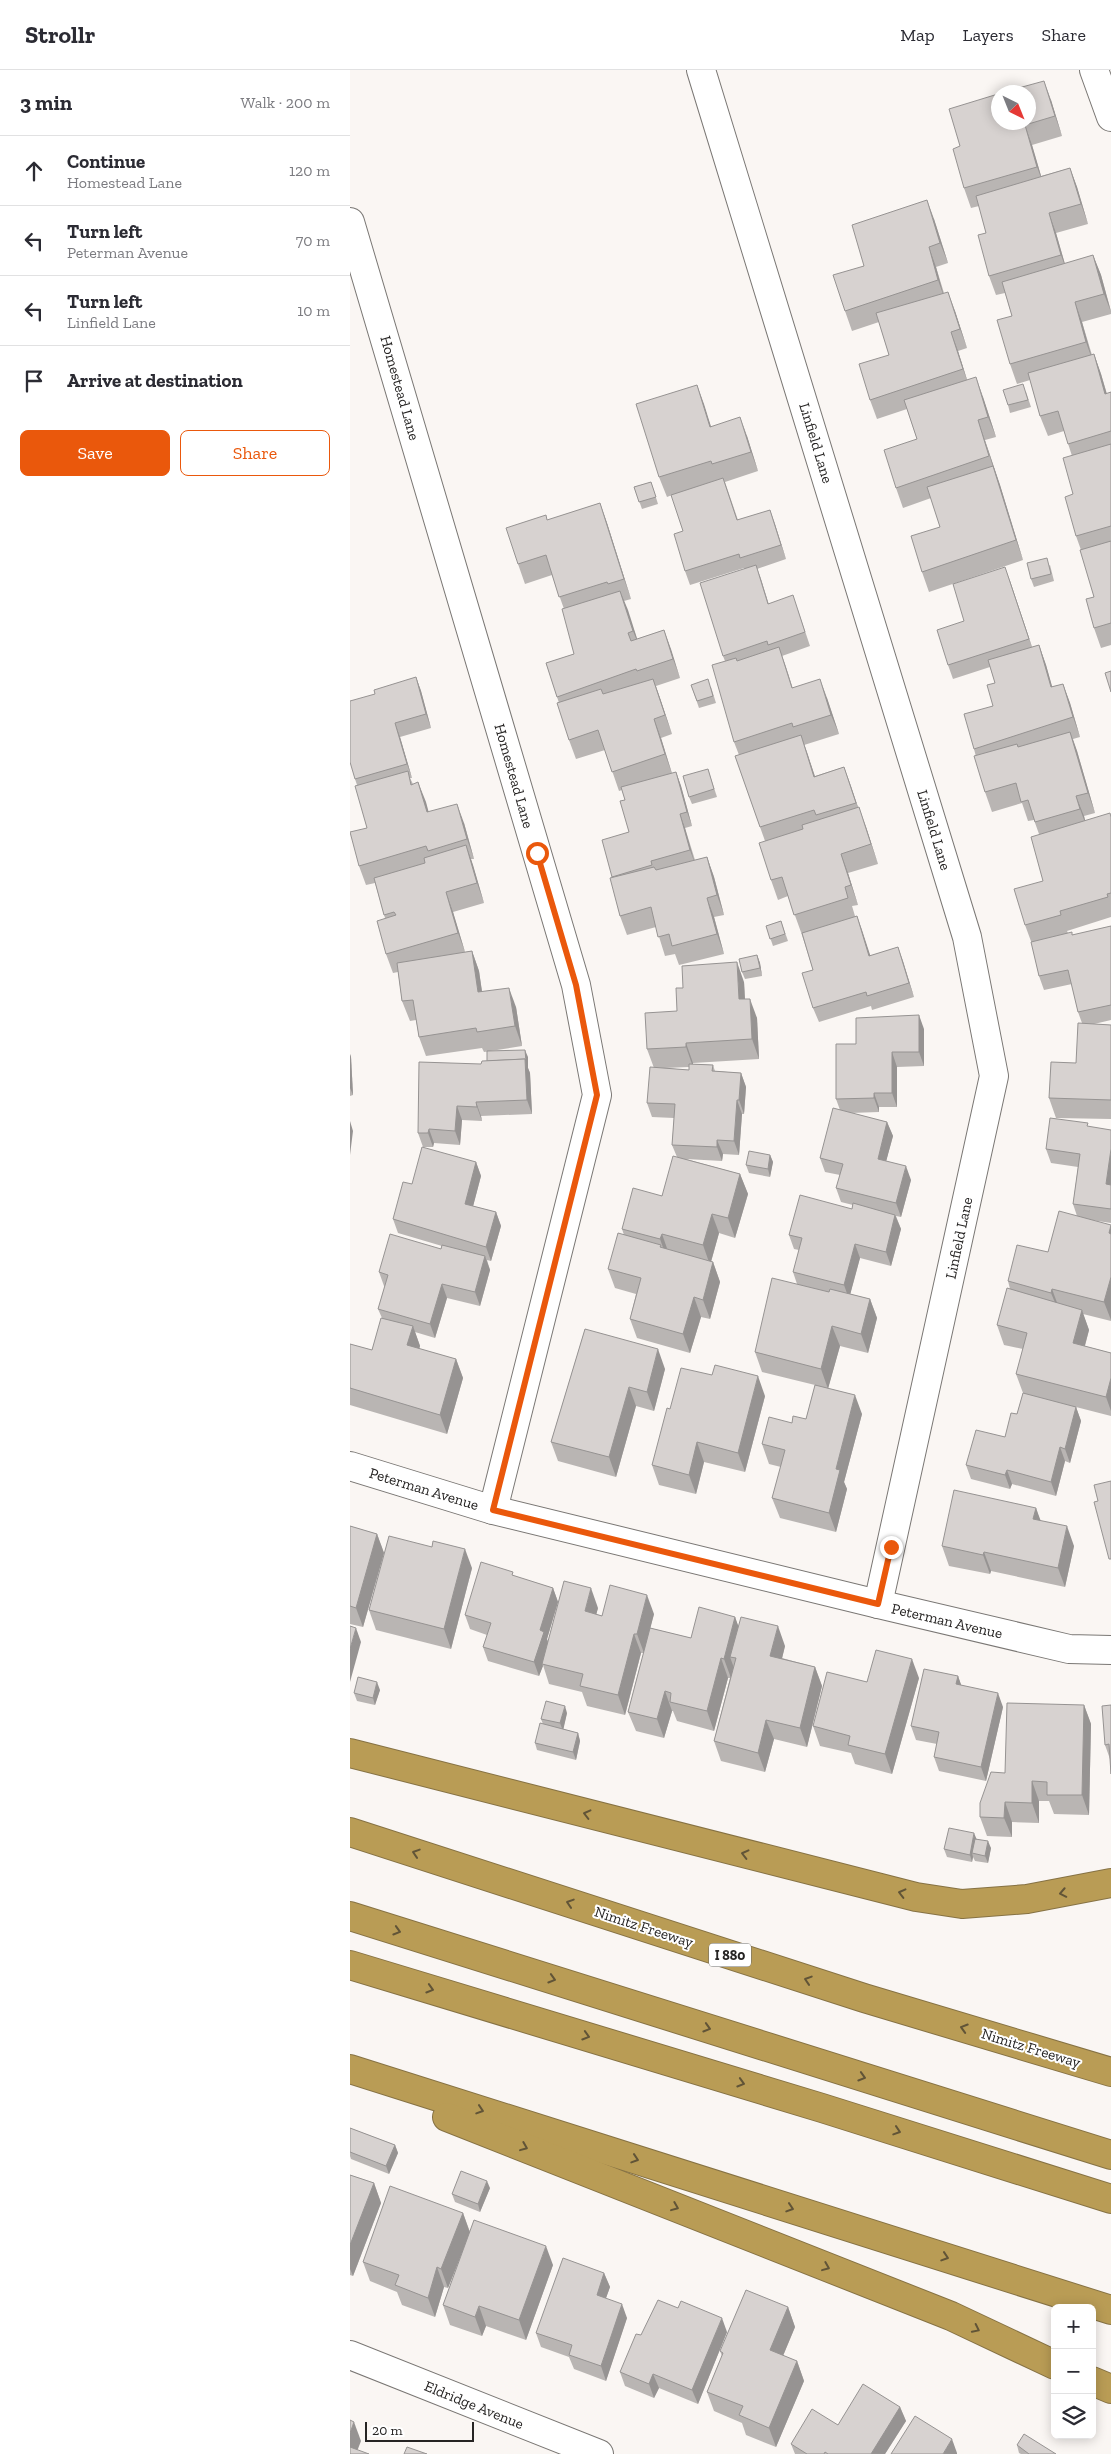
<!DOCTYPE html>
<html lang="en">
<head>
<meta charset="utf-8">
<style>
	body { margin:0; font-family:"Zilla Slab",serif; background:#f7f7f7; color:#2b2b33 }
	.controls { position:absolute; right:15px; bottom:15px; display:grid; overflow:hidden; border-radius:8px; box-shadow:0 2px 12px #0003 }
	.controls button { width:45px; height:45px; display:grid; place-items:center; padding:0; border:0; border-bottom:1px solid #e1e1e2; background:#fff; color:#2b2b33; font:25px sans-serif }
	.compass { position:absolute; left:641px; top:15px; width:45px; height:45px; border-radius:50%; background:#fff; box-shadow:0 2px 12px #0003; rotate:137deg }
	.scale { position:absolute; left:15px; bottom:12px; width:109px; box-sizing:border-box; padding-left:5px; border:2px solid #262423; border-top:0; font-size:14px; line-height:18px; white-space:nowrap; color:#262423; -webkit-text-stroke:4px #fff; paint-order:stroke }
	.stop { position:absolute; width:15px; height:15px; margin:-11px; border:4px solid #ea580c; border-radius:50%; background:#fff }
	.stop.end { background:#ea580c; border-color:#fff; box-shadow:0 1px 5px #0008 }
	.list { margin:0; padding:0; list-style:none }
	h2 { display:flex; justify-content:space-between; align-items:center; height:65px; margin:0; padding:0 20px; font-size:21px }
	h2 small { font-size:16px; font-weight:400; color:#7c7c81 }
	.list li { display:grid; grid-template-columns:32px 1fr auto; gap:15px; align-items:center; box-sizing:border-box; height:70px; padding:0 20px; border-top:1px solid #e1e1e2 }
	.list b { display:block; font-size:19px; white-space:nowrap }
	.list p { margin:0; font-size:16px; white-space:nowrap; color:#7c7c81 }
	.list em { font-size:16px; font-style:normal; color:#7c7c81 }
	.actions { display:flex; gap:10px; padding:15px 20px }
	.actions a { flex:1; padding:11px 0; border:1px solid #ea580c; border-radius:8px; text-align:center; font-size:18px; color:#ea580c }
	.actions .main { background:#ea580c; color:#fff }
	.icon { flex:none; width:28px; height:28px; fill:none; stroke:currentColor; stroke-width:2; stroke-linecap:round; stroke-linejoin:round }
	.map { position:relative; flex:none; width:761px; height:2384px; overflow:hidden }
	header { display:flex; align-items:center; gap:30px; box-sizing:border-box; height:70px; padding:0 25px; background:#fff; border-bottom:1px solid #e1e1e2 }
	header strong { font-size:24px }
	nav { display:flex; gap:28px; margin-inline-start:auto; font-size:18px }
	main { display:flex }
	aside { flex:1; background:#fff }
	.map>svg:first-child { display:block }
</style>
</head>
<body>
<header>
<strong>Strollr</strong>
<nav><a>Map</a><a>Layers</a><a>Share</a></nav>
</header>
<main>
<aside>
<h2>3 min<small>Walk · 200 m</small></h2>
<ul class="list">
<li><svg class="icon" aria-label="ahead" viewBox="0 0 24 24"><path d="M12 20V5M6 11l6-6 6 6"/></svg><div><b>Continue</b><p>Homestead Lane</p></div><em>120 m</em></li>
<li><svg class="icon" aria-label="left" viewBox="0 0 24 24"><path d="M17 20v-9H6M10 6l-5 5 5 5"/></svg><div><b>Turn left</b><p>Peterman Avenue</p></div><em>70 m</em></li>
<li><svg class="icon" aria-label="left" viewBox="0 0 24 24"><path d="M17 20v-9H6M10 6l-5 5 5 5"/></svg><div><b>Turn left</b><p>Linfield Lane</p></div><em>10 m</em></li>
<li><svg class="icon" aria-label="arrive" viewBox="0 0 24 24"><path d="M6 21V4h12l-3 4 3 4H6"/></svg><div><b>Arrive at destination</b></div></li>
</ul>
<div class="actions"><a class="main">Save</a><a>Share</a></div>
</aside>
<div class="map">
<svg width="761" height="2384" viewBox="0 0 761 2384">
	<rect width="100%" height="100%" fill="#faf6f3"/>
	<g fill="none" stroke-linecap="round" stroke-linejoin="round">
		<defs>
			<g id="minor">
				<path d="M 351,0 L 617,867 L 644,1006 L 528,1534"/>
				<path d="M 744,0 L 761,47"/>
				<path d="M 0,152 L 226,915 L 247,1025 L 143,1440"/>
				<path d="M 0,1396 L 143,1440 L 528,1534 L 719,1579 L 761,1580"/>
				<path d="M 0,2285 L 249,2384"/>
			</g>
			<g id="highway">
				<path d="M 0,1683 L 566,1827 L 612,1834 L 677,1829 L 761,1813"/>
				<path d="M 0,1762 L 514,1928 L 761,2002"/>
				<path d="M 0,1846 L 761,2085"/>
				<path d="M 0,1895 L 472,2038 L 761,2129"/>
				<path d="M 0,1999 L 761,2240"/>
				<path d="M 97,2047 L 601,2246 L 705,2295"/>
				<path d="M 742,2311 L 761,2319"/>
			</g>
		</defs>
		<use href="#minor" stroke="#7a7774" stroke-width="30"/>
		<use href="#highway" stroke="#867244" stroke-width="30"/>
		<use href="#minor" stroke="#fff" stroke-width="28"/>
		<use href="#highway" stroke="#b99c55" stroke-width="28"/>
	</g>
	<g fill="#b9b5b3" fill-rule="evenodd">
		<path d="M 701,30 L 712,66 L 682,75 L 691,106 L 720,98 L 727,117 L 738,154 L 706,163 L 715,194 L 743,185 L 751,205 L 761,241 L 761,244 L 732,252 L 742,285 L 744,284 L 751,304 L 757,324 L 761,322 L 761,575 L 751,578 L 744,558 L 744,527 L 731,480 L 726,466 L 723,424 L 722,386 L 714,361 L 698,366 L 690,346 L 680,310 L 667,314 L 660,294 L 662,246 L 655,223 L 646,225 L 639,206 L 636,163 L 629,136 L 621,138 L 614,118 L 610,76 Z"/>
		<path d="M 584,149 L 598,193 L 586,197 L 594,223 L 605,241 L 617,278 L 608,281 L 617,310 L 633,327 L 646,367 L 635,370 L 650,415 L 673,490 L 579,522 L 572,502 L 590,457 L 581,428 L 553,438 L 546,418 L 567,369 L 557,339 L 527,349 L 520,330 L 539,285 L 529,252 L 502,261 L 495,241 L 514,196 Z"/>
		<path d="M 347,315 L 361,357 L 397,366 L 408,401 L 375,412 L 388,450 L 420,440 L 436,489 L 407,499 L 418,534 L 448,540 L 460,576 L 432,586 L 442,618 L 477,628 L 489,664 L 454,675 L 465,706 L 494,697 L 508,738 L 516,757 L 528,794 L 498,803 L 508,835 L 502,836 L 505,846 L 507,846 L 520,886 L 548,877 L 564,927 L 522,940 L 521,936 L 469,952 L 463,938 L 463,900 L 452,865 L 438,826 L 428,830 L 421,810 L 415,771 L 385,686 L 389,685 L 384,672 L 375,591 L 373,586 L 394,499 L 394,498 L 340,515 L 335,501 L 333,461 L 322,425 L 317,427 L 309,407 Z"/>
		<path d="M 676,322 L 681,337 L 660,343 L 658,335 Z"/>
		<path d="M 301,412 L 308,434 L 292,439 L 284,417 Z"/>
		<path d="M 250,433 L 257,453 L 281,529 L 274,531 L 287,569 L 314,560 L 330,608 L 306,616 L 322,664 L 311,668 L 322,703 L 326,702 L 331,716 L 342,756 L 335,758 L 345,790 L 357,787 L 364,807 L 374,845 L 364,847 L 374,884 L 329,895 L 325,884 L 315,886 L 306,857 L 277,865 L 270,846 L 262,807 L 279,762 L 275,730 L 272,720 L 269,721 L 255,680 L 226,689 L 219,670 L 209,633 L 196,593 L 224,584 L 214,539 L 202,505 L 175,514 L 168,494 L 198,450 Z"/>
		<path d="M 700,495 L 704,511 L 684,517 L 681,509 Z"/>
		<path d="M 660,511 L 682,577 L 689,575 L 696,595 L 702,617 L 713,614 L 720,633 L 730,667 L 723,669 L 727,681 L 745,743 L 734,746 L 735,751 L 761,746 L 761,847 L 717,861 L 718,863 L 723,865 L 761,856 L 761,950 L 744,954 L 761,955 L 761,1049 L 706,1048 L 699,1028 L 726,993 L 732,953 L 728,942 L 722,914 L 694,920 L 689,906 L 682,874 L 675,855 L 693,811 L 689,764 L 684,750 L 678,751 L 672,733 L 642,742 L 635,722 L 624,679 L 643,636 L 645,613 L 640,597 L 603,609 L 598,595 L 614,551 Z"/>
		<path d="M 66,607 L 71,621 L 81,658 L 50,667 L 62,708 L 60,708 L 63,714 L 68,712 L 78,742 L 114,753 L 124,789 L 121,789 L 134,833 L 103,842 L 115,882 L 122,881 L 129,901 L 132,922 L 166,937 L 172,976 L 134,982 L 132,978 L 76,986 L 69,967 L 66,950 L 60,951 L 52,931 L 48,902 L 43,903 L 36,884 L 35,848 L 25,813 L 16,815 L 9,796 L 17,758 L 7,715 L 5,709 L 25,624 Z"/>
		<path d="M 341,615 L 361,617 L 366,633 L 349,638 Z"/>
		<path d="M 358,699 L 367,727 L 342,734 L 339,727 Z"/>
		<path d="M 431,851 L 438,871 L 423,876 L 416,856 Z"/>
		<path d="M 407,885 L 410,893 L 412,906 L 395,909 L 392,902 Z"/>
		<path d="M 394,912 L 395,929 L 407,948 L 409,989 L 343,993 L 343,994 L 363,995 L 365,1001 L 391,1003 L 396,1017 L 394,1044 L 392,1044 L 389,1085 L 373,1084 L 372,1091 L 336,1089 L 390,1104 L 398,1124 L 385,1168 L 369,1163 L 361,1192 L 363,1192 L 370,1212 L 360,1249 L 351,1247 L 340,1283 L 287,1268 L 280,1249 L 286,1224 L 265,1218 L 258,1199 L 274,1165 L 272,1159 L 312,1126 L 327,1087 L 322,1075 L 324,1048 L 302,1047 L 297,1033 L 304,998 L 297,979 L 327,941 ZM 339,997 L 339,1000 L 315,998 Z"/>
		<path d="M 574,959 L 574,996 L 547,997 L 547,1037 L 529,1037 L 529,1042 L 500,1043 L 537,1052 L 543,1066 L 536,1091 L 561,1110 L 551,1147 L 546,1146 L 551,1159 L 541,1196 L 510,1188 L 500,1224 L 520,1229 L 527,1248 L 518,1283 L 490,1276 L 478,1318 L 512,1344 L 494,1412 L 497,1419 L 486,1462 L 430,1448 L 422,1428 L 431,1397 L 419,1394 L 412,1374 L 442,1353 L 456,1349 L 465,1315 L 412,1302 L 405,1282 L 447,1214 L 443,1202 L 449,1180 L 444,1179 L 439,1165 L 502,1139 L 503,1135 L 491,1132 L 486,1118 L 490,1105 L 475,1102 L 470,1088 L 490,1040 L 486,1029 L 506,974 Z"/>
		<path d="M 0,984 L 1,987 L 3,1025 L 0,1026 Z"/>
		<path d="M 178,987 L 178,998 L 180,1003 L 182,1044 L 131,1046 L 132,1051 L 112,1050 L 110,1075 L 84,1073 L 83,1077 L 73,1077 L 68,1063 L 131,994 Z"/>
		<path d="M 739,1057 L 761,1060 L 761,1153 L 741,1150 L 761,1155 L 761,1251 L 733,1244 L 739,1260 L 735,1276 L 761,1283 L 761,1346 L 726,1337 L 731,1351 L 720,1393 L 715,1391 L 706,1426 L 662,1414 L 660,1419 L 621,1409 L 616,1395 L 655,1367 L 667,1344 L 673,1323 L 666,1304 L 673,1279 L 654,1275 L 647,1255 L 660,1219 L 658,1211 L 698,1182 L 727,1146 L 723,1134 L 728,1097 L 701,1093 L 696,1079 Z"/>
		<path d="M 420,1085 L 423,1092 L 420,1107 L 399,1103 L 396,1095 Z"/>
		<path d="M 126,1092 L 131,1106 L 123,1136 L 146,1142 L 151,1156 L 141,1191 L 137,1190 L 140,1200 L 130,1236 L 97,1228 L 85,1268 L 65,1262 L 70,1276 L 69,1279 L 106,1289 L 113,1308 L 97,1364 L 0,1335 L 0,1274 L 22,1280 L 32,1248 L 28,1239 L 35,1216 L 34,1216 L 29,1202 L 91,1179 L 92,1176 L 48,1163 L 43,1149 L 62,1114 Z"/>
		<path d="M 235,1259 L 315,1299 L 304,1341 L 286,1336 L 266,1407 L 208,1391 L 201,1372 Z"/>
		<path d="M 415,1326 L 395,1402 L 354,1392 L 346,1424 L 309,1415 L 302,1395 L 320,1339 Z"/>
		<path d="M 686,1438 L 690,1451 L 724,1476 L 715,1517 L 641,1501 L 640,1504 L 599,1496 L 592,1476 Z"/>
		<path d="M 0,1456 L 27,1464 L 34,1483 L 13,1557 L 0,1554 Z"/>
		<path d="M 122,1498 L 101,1579 L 26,1560 L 19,1540 Z"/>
		<path d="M 164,1506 L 203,1518 L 208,1532 L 197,1569 L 198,1572 L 248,1538 L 246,1544 L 252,1546 L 304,1544 L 300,1558 L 341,1568 L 385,1547 L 388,1556 L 435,1576 L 432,1588 L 465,1597 L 472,1616 L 457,1677 L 424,1669 L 415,1702 L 371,1691 L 364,1671 L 380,1608 L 378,1608 L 364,1661 L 327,1651 L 323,1641 L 322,1641 L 314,1668 L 286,1661 L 278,1642 L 294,1583 L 291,1583 L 275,1645 L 237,1636 L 232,1622 L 199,1614 L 193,1595 L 189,1606 L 138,1591 L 133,1577 L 137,1565 L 120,1559 L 115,1545 Z"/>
		<path d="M 608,1606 L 611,1615 L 653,1637 L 636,1711 L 589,1701 L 584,1687 L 587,1674 L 566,1670 L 561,1656 Z"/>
		<path d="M 569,1608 L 542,1704 L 505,1694 L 501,1683 L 470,1676 L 463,1656 L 517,1612 Z"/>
		<path d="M 30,1620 L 25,1635 L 7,1631 L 4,1623 Z"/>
		<path d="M 734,1635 L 741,1654 L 739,1745 L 704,1744 L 699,1731 L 689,1731 L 689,1753 L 662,1752 L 662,1767 L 637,1766 L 630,1747 L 655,1703 Z"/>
		<path d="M 761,1635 L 760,1689 L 755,1675 Z"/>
		<path d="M 217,1643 L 213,1659 L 228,1663 L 230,1671 L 226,1690 L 187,1680 L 185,1673 L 193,1654 L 191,1649 Z"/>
		<path d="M 626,1769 L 641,1778 L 638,1793 L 625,1791 L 623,1787 L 622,1792 L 597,1787 L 594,1779 Z"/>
		<path d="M 0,2058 L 45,2075 L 48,2083 L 39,2104 L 1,2089 L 0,2086 Z"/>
		<path d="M 0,2105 L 24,2113 L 31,2133 L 3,2206 L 0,2205 Z"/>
		<path d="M 140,2118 L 130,2142 L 105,2132 L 102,2124 Z"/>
		<path d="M 113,2143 L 120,2162 L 203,2195 L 176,2270 L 136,2256 L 132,2266 L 100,2255 L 93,2235 L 117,2170 L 98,2218 L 94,2217 L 85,2247 L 52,2235 L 47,2222 L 20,2211 L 13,2192 Z"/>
		<path d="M 254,2203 L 260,2217 L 256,2228 L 277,2248 L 256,2311 L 224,2299 L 219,2287 L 191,2277 L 186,2263 Z"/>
		<path d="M 438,2237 L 445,2257 L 433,2286 L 447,2291 L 454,2311 L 426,2377 L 396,2365 L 392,2353 L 364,2341 L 357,2322 L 372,2286 L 370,2281 Z"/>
		<path d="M 377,2262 L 348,2334 L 309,2318 L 304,2328 L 275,2316 L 270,2302 L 291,2265 Z"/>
		<path d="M 550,2337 L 556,2351 L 535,2384 L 445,2384 L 441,2374 L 488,2355 Z"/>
		<path d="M 667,2375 L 706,2384 L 671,2384 L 669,2383 Z"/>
	</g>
	<g fill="#969392">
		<path d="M 694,11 L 701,30 L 712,66 L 705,46 Z"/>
		<path d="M 675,55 L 682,75 L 694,116 L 687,97 Z"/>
		<path d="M 720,98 L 727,117 L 738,154 L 731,134 Z"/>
		<path d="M 577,130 L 584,149 L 598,193 L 590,173 Z"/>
		<path d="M 699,143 L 706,163 L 718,205 L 711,185 Z"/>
		<path d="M 579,177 L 586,197 L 595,230 L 588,210 Z"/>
		<path d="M 743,185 L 751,205 L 761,242 L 754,224 Z"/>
		<path d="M 598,222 L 605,241 L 617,278 L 610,259 Z"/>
		<path d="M 725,232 L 732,252 L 743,292 L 736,272 Z"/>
		<path d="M 601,262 L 608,281 L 620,319 L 613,299 Z"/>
		<path d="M 744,284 L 751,304 L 761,339 L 755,324 Z"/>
		<path d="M 626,307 L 633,327 L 646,367 L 638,347 Z"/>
		<path d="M 347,315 L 354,334 L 367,376 L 360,357 Z"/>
		<path d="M 390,347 L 397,366 L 408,401 L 401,382 Z"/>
		<path d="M 628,350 L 650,415 L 673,490 L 666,470 L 644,400 Z"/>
		<path d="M 250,433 L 257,453 L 281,529 L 274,509 Z"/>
		<path d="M 420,440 L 425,454 L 436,489 L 431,475 Z"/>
		<path d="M 406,495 L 411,509 L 423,548 L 418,534 Z"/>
		<path d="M 655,497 L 660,511 L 684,583 L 679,569 Z"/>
		<path d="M 270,521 L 278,540 L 291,581 L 283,561 Z"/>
		<path d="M 314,560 L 321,579 L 330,608 L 323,589 Z"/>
		<path d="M 689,575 L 696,595 L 708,637 L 701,617 Z"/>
		<path d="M 429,577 L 436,597 L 449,638 L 442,618 Z"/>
		<path d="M 66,607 L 71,621 L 81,658 L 76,644 Z"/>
		<path d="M 303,609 L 310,628 L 322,664 L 315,645 Z"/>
		<path d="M 470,609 L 477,628 L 489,664 L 481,645 Z"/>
		<path d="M 713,614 L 720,633 L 730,667 L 723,647 Z"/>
		<path d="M 304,649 L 311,668 L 322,704 L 315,684 Z"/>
		<path d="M 45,653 L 50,667 L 62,708 L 57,694 Z"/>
		<path d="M 720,662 L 727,681 L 745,743 L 738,723 Z"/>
		<path d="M 451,665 L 458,685 L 471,726 L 464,707 Z"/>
		<path d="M 494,697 L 501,716 L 513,752 L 506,733 Z"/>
		<path d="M 326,702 L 331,716 L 342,756 L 337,742 Z"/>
		<path d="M 68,712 L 76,732 L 84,762 L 77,742 Z"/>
		<path d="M 726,726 L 734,746 L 737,758 L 730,739 Z"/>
		<path d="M 107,734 L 114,753 L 124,789 L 117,769 Z"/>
		<path d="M 509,737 L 516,757 L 528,794 L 521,774 Z"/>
		<path d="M 330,744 L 335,758 L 345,794 L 340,780 Z"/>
		<path d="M 116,775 L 123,795 L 134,833 L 127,813 Z"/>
		<path d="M 491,784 L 498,803 L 508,835 L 501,815 Z"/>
		<path d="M 357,787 L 364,807 L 374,845 L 367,825 Z"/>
		<path d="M 96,822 L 103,842 L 115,882 L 108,863 Z"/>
		<path d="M 357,828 L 364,847 L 374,884 L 367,864 Z"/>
		<path d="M 507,846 L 512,860 L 525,900 L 519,886 Z"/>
		<path d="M 548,877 L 553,891 L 564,927 L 559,913 Z"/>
		<path d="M 122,881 L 129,901 L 135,942 L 128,922 Z"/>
		<path d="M 407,885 L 410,893 L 412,906 L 410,898 Z"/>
		<path d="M 387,892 L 394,912 L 396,949 L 389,929 Z"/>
		<path d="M 159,918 L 166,937 L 172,976 L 165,956 Z"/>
		<path d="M 400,929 L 407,948 L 409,989 L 402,969 Z"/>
		<path d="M 569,945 L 574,959 L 574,996 L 569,982 Z"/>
		<path d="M 336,973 L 343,993 L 343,997 L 336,977 Z"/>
		<path d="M 175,980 L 178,987 L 178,998 L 180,1003 L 182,1044 L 177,1030 L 175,989 Z"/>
		<path d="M 542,982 L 547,997 L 547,1037 L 542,1023 Z"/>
		<path d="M 0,984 L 1,987 L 3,1025 L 0,1018 Z"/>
		<path d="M 391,1003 L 396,1017 L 394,1044 L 389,1030 Z"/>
		<path d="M 524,1023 L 529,1037 L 529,1042 L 524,1028 Z"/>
		<path d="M 387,1030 L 392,1044 L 389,1085 L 384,1071 Z"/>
		<path d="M 126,1032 L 131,1046 L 132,1051 L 127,1037 Z"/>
		<path d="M 107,1036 L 112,1050 L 110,1075 L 105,1061 Z"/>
		<path d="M 0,1051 L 3,1061 L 0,1085 Z"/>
		<path d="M 537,1052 L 543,1066 L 533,1103 L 528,1089 Z"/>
		<path d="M 79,1059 L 84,1073 L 83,1077 L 78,1063 Z"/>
		<path d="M 367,1070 L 373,1084 L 372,1091 L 367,1077 Z"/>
		<path d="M 761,1079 L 761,1126 L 756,1114 Z"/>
		<path d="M 420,1085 L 423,1092 L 420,1107 L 418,1099 Z"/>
		<path d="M 126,1092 L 131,1106 L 120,1148 L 115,1134 Z"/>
		<path d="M 556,1096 L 561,1110 L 551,1147 L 546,1133 Z"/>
		<path d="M 390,1104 L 398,1124 L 385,1168 L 378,1148 Z"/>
		<path d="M 146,1142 L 151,1156 L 141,1191 L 136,1177 Z"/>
		<path d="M 362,1144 L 369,1163 L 360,1195 L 353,1175 Z"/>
		<path d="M 545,1145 L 551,1159 L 541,1196 L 536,1182 Z"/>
		<path d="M 761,1155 L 761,1170 L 759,1163 Z"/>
		<path d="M 312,1164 L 319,1184 L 317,1189 L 310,1169 Z"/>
		<path d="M 505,1174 L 510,1188 L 499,1229 L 494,1215 Z"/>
		<path d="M 135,1186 L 140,1200 L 130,1236 L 125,1222 Z"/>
		<path d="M 363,1192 L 370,1212 L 360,1249 L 353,1230 Z"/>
		<path d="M 761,1207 L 761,1250 L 754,1232 Z"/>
		<path d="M 92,1214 L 97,1228 L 85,1268 L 80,1254 Z"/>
		<path d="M 702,1219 L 709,1238 L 709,1242 L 701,1223 Z"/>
		<path d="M 344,1227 L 351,1247 L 340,1283 L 333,1264 Z"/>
		<path d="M 520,1229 L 527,1248 L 518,1283 L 511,1264 Z"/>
		<path d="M 732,1240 L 739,1260 L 730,1293 L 723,1273 Z"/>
		<path d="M 63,1256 L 70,1276 L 64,1295 L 57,1275 Z"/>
		<path d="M 482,1256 L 490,1276 L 478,1319 L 471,1299 Z"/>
		<path d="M 308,1279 L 315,1299 L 304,1341 L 297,1322 Z"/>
		<path d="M 106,1289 L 113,1308 L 97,1364 L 90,1345 Z"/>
		<path d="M 408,1306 L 415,1326 L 395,1402 L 388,1383 Z"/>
		<path d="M 761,1308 L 761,1341 L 756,1327 Z"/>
		<path d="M 279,1317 L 286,1336 L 266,1407 L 259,1387 Z"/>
		<path d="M 505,1325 L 512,1344 L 494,1412 L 497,1419 L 486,1462 L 479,1443 L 486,1399 Z"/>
		<path d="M 726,1337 L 731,1351 L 720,1393 L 715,1379 Z"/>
		<path d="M 347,1372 L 354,1392 L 346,1424 L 339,1405 Z"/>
		<path d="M 710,1377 L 715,1391 L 706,1426 L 701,1412 Z"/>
		<path d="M 657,1400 L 662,1414 L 660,1419 L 655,1405 Z"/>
		<path d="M 686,1438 L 693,1457 L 683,1449 Z"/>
		<path d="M 717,1456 L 724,1476 L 715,1517 L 708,1498 Z"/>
		<path d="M 27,1464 L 34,1483 L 13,1557 L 6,1538 Z"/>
		<path d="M 115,1479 L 122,1498 L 101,1579 L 94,1559 Z"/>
		<path d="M 634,1482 L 641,1501 L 640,1504 L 633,1485 Z"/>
		<path d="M 203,1518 L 208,1532 L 197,1569 L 199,1576 L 192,1594 L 193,1596 L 189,1606 L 184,1592 L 190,1560 Z"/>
		<path d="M 241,1518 L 248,1538 L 242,1561 L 235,1541 Z"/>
		<path d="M 297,1525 L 304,1544 L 294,1583 L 287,1564 Z"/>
		<path d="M 385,1547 L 392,1566 L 386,1588 L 380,1587 L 384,1598 L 381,1608 L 374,1589 Z"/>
		<path d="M 428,1556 L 435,1576 L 428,1605 L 420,1586 Z"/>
		<path d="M 6,1558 L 11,1572 L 0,1612 L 0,1579 Z"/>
		<path d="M 284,1564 L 291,1583 L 275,1645 L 268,1625 Z"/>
		<path d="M 371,1588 L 378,1608 L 364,1661 L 357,1641 Z"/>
		<path d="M 562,1589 L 569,1608 L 542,1704 L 535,1684 Z"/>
		<path d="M 465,1597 L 472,1616 L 457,1677 L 450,1658 Z"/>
		<path d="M 608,1606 L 613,1620 L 606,1614 Z"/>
		<path d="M 27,1612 L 30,1620 L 25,1635 L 23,1628 Z"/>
		<path d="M 315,1621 L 322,1641 L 314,1668 L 307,1649 Z"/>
		<path d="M 648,1623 L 653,1637 L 636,1711 L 631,1697 Z"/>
		<path d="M 734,1635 L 741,1654 L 739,1745 L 732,1725 Z"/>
		<path d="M 215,1636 L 217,1643 L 213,1661 L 210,1653 Z"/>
		<path d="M 416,1650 L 424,1669 L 415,1702 L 408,1683 Z"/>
		<path d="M 228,1663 L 230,1671 L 226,1690 L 223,1682 Z"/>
		<path d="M 682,1711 L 689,1731 L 689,1753 L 682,1733 Z"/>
		<path d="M 655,1732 L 662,1752 L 662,1767 L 654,1748 Z"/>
		<path d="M 624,1763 L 627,1770 L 622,1783 L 623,1787 L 622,1792 L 620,1785 Z"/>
		<path d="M 638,1771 L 641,1778 L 638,1793 L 635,1786 Z"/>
		<path d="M 45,2075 L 48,2083 L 39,2104 L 36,2096 Z"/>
		<path d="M 137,2111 L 140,2118 L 130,2142 L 128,2134 Z"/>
		<path d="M 24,2113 L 31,2133 L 3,2206 L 0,2199 L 0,2175 Z"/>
		<path d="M 113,2143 L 120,2163 L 98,2218 L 91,2199 Z"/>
		<path d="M 196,2176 L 203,2195 L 176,2270 L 169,2250 Z"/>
		<path d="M 87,2197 L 94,2217 L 85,2247 L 78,2228 Z"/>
		<path d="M 254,2203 L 260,2217 L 252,2239 L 247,2225 Z"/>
		<path d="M 272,2234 L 277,2248 L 256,2311 L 251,2296 Z"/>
		<path d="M 129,2236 L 136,2256 L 132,2266 L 125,2247 Z"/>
		<path d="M 438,2237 L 445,2257 L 427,2300 L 420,2280 Z"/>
		<path d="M 372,2248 L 377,2262 L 348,2334 L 342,2320 Z"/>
		<path d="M 447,2291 L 454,2311 L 426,2377 L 419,2358 Z"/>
		<path d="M 303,2304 L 309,2318 L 304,2328 L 299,2314 Z"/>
		<path d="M 550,2337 L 556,2351 L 535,2384 L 521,2384 Z"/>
		<path d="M 4,2352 L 11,2371 L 6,2384 L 0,2384 L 0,2363 Z"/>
		<path d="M 602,2369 L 607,2383 L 607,2384 L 593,2384 Z"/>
	</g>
	<g fill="#d7d2d0" stroke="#969392">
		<path d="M 694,11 L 705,46 L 675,55 L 687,97 L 614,118 L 603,79 L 610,76 L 599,39 L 648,24 L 648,52 L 678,52 L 678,22 L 654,22 Z"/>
		<path d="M 720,98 L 731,134 L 699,143 L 711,185 L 639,206 L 628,165 L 636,163 L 626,126 Z"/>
		<path d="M 577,130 L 590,173 L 579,177 L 588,210 L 495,241 L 483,205 L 514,196 L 502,155 Z"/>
		<path d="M 743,185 L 754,224 L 725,232 L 736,272 L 660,294 L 647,250 L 662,246 L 652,212 Z"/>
		<path d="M 598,222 L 610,259 L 601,262 L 613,299 L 520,330 L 509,294 L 539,285 L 526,243 Z"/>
		<path d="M 744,284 L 755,324 L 761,322 L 761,361 L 718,374 L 708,341 L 690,346 L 678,303 Z"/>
		<path d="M 626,307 L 638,347 L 628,350 L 639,386 L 546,418 L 534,380 L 567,369 L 554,330 Z"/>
		<path d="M 673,314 L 678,330 L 658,335 L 653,320 Z"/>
		<path d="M 347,315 L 360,357 L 390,347 L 401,382 L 362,394 L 361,391 L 309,407 L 286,334 Z"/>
		<path d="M 761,374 L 761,456 L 726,466 L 715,427 L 723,424 L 713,388 Z"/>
		<path d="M 643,396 L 666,470 L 572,502 L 561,466 L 590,457 L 577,417 Z"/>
		<path d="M 373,408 L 387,450 L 420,440 L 431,475 L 390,488 L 389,484 L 335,501 L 324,464 L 333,461 L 321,425 Z"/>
		<path d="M 301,412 L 306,427 L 289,432 L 284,417 Z"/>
		<path d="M 250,433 L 274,509 L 258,514 L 257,512 L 209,527 L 196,485 L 168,494 L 156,458 L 196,445 L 197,450 Z"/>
		<path d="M 761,471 L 761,553 L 744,558 L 736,529 L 744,527 L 730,480 Z"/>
		<path d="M 697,488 L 701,504 L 681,509 L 677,493 Z"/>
		<path d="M 406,495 L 418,534 L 443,525 L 455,562 L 418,575 L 417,571 L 373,586 L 350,513 Z"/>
		<path d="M 655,497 L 679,569 L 598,595 L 587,560 L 614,551 L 603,514 Z"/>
		<path d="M 270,521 L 283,561 L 278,563 L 281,571 L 314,560 L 323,589 L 287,601 L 286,599 L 207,627 L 196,593 L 224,584 L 212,539 Z"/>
		<path d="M 689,575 L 701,617 L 713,614 L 723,647 L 624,679 L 614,644 L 643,636 L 637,615 L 645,613 L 638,590 Z"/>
		<path d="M 429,577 L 442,618 L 470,609 L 481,645 L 443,657 L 442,653 L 384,672 L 362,595 L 386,588 L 387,591 Z"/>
		<path d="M 761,601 L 761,622 L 755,603 Z"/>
		<path d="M 66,607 L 76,644 L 45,653 L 57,694 L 5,709 L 0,692 L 0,631 L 25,624 L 24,620 Z"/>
		<path d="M 303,609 L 315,645 L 304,649 L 315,684 L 262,702 L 248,660 L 219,670 L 207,633 L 251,619 L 253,624 Z"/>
		<path d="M 358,609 L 363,626 L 347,631 L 341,615 Z"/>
		<path d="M 720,662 L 738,723 L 726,726 L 730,739 L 685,752 L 678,730 L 671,732 L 666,713 L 635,722 L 624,686 L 667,674 L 668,677 Z"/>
		<path d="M 451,665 L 464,707 L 494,697 L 506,733 L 466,745 L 464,740 L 410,757 L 385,686 Z"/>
		<path d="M 358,699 L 364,719 L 339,727 L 333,706 Z"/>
		<path d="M 58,701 L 61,715 L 68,712 L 77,742 L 107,734 L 117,769 L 78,781 L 76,776 L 9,796 L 0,762 L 17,758 L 5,716 Z"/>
		<path d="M 326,702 L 337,742 L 330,744 L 340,780 L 301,791 L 302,795 L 262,807 L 252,770 L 279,762 L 270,731 L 275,730 L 271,717 Z"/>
		<path d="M 509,737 L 521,774 L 491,784 L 501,815 L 495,817 L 498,828 L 444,845 L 432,807 L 421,810 L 409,773 L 453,759 L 452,755 Z"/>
		<path d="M 760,743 L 761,747 L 761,823 L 757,824 L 758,827 L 710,841 L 711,845 L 675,855 L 664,819 L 693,811 L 681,767 Z"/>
		<path d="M 116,775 L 127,813 L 96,822 L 108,863 L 36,884 L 27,851 L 46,845 L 44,842 L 34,845 L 24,808 L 75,793 L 74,788 Z"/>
		<path d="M 357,787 L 367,825 L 357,828 L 367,864 L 322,876 L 319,864 L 308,867 L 301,837 L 270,846 L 260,808 L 304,797 L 306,800 Z"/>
		<path d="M 507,846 L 519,886 L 548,877 L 559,913 L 517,926 L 516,922 L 463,938 L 452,903 L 463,900 L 452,863 Z"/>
		<path d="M 431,851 L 435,864 L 420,869 L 416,856 Z"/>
		<path d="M 761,856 L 761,935 L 728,942 L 718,900 L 689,906 L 681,872 L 722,862 L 722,865 Z"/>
		<path d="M 122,881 L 128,922 L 159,918 L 165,956 L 127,962 L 126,958 L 69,967 L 63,930 L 52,931 L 47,893 Z"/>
		<path d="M 407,885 L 410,898 L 392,902 L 389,889 Z"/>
		<path d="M 387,892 L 389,929 L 400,929 L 402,969 L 336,973 L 336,977 L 297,979 L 295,943 L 327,941 L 326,918 L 333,918 L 332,896 Z"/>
		<path d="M 569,945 L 569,982 L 542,982 L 542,1023 L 524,1023 L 524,1028 L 486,1029 L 486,974 L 506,974 L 506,948 Z"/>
		<path d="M 728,953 L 761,955 L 761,1030 L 699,1028 L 701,992 L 726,993 Z"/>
		<path d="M 175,980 L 176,991 L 175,989 L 137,991 L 137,981 Z"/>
		<path d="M 175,989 L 177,1030 L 126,1032 L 127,1037 L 107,1036 L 105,1061 L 79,1059 L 78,1063 L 68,1063 L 69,992 L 131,994 L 132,991 Z"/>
		<path d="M 339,994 L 363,995 L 362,1001 L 391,1003 L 389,1030 L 387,1030 L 384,1071 L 367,1070 L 367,1077 L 322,1075 L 325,1034 L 297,1033 L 300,997 L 339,1000 Z"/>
		<path d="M 483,1038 L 537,1052 L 528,1089 L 556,1096 L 546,1133 L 486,1118 L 493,1094 L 470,1088 Z"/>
		<path d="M 700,1048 L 738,1053 L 737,1056 L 761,1060 L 761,1079 L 756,1114 L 761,1115 L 761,1139 L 723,1134 L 730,1084 L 696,1079 Z"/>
		<path d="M 72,1077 L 126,1092 L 115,1134 L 146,1142 L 136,1177 L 43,1149 L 53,1112 L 62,1114 Z"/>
		<path d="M 399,1081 L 420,1085 L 418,1099 L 396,1095 Z"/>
		<path d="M 323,1086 L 390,1104 L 378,1148 L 362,1144 L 353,1175 L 312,1164 L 310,1169 L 272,1159 L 283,1118 L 312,1126 Z"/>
		<path d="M 450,1125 L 502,1139 L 503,1133 L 545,1145 L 536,1182 L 505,1174 L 494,1215 L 443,1202 L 452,1168 L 439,1165 Z"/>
		<path d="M 709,1141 L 761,1155 L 759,1163 L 761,1164 L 761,1207 L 754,1232 L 702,1219 L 701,1223 L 658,1211 L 667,1175 L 698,1182 Z"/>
		<path d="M 268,1163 L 311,1175 L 310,1177 L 363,1192 L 353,1230 L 344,1227 L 333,1264 L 280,1249 L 291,1208 L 258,1199 Z"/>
		<path d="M 40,1164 L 91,1179 L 92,1175 L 135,1186 L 125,1222 L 92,1214 L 80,1254 L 28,1239 L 38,1205 L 29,1202 Z"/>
		<path d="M 422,1208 L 479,1222 L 480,1219 L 520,1229 L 511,1264 L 482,1256 L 471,1299 L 405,1282 Z"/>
		<path d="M 657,1218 L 732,1240 L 723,1273 L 761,1283 L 761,1308 L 756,1327 L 666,1304 L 677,1263 L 647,1255 Z"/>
		<path d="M 31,1248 L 63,1256 L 57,1275 L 106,1289 L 90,1345 L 0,1318 L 0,1274 L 22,1280 Z"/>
		<path d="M 235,1259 L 308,1279 L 297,1322 L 279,1317 L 259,1387 L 201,1372 Z"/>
		<path d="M 365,1295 L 408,1306 L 388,1383 L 347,1372 L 339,1405 L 302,1395 L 317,1338 L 320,1339 L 331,1298 L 362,1305 Z"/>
		<path d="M 465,1315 L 505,1325 L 486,1399 L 490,1400 L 479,1443 L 422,1428 L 435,1380 L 412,1374 L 419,1347 L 442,1353 L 443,1346 L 456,1349 Z"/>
		<path d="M 673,1323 L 726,1337 L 715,1379 L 710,1377 L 701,1412 L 657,1400 L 655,1405 L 616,1395 L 626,1360 L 655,1367 L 661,1343 L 667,1344 Z"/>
		<path d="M 761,1411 L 761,1489 L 759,1489 L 744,1432 L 748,1431 L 744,1415 Z"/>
		<path d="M 604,1420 L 686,1438 L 683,1449 L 717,1456 L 708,1498 L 634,1482 L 633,1485 L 592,1476 Z"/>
		<path d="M 0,1456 L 27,1464 L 6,1538 L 0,1536 Z"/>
		<path d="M 39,1466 L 82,1477 L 83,1471 L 115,1479 L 94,1559 L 19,1540 Z"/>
		<path d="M 131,1492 L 163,1502 L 162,1505 L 203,1518 L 190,1560 L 194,1562 L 184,1592 L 133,1577 L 141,1553 L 115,1545 Z"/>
		<path d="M 214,1511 L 241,1518 L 235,1541 L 252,1546 L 260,1515 L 297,1525 L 287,1564 L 284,1564 L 268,1625 L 230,1616 L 233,1604 L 192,1594 Z"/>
		<path d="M 349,1537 L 385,1547 L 374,1589 L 371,1588 L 357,1641 L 320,1632 L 321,1623 L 315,1621 L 307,1649 L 278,1642 L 300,1558 L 341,1568 Z"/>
		<path d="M 391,1547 L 428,1556 L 420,1586 L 465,1597 L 450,1658 L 416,1650 L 408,1683 L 364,1671 L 386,1588 L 380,1587 Z"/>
		<path d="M 0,1556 L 6,1558 L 0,1579 Z"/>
		<path d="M 526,1580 L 562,1589 L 535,1684 L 498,1675 L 500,1666 L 463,1656 L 477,1602 L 517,1612 Z"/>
		<path d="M 574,1599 L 608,1606 L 606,1614 L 648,1623 L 631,1697 L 584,1687 L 589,1662 L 561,1656 Z"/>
		<path d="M 8,1607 L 27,1612 L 23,1628 L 4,1623 Z"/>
		<path d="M 196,1631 L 215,1636 L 210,1653 L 191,1649 Z"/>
		<path d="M 657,1633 L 734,1635 L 732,1725 L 697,1725 L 697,1712 L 682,1711 L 682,1733 L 655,1732 L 654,1748 L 630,1747 L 630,1733 L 641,1702 L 655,1703 Z"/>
		<path d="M 761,1635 L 761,1704 L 759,1674 L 755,1675 L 752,1636 Z"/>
		<path d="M 190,1653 L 228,1663 L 223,1682 L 185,1673 Z"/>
		<path d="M 599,1758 L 624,1763 L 620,1785 L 594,1779 Z"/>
		<path d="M 625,1769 L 638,1771 L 635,1786 L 622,1783 Z"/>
		<path d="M 0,2058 L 45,2075 L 36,2096 L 0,2082 Z"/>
		<path d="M 111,2101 L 137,2111 L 128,2134 L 102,2124 Z"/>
		<path d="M 0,2105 L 24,2113 L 0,2175 Z"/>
		<path d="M 40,2116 L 113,2143 L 91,2199 L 87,2197 L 78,2228 L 45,2215 L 49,2205 L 13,2192 Z"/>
		<path d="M 124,2150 L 196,2176 L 169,2250 L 129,2236 L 125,2247 L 93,2235 Z"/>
		<path d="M 213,2188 L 254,2203 L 247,2225 L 272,2234 L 251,2296 L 219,2285 L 222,2275 L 186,2263 Z"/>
		<path d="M 396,2220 L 438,2237 L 420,2280 L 447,2291 L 419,2358 L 389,2345 L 393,2336 L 357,2322 L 373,2283 L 370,2281 Z"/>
		<path d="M 308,2230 L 328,2238 L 331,2231 L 372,2248 L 342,2320 L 303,2304 L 299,2314 L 270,2302 L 286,2264 L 291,2265 Z"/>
		<path d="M 513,2314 L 550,2337 L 521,2384 L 478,2384 L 475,2382 L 474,2384 L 457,2384 L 441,2374 L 462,2339 L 488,2355 Z"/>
		<path d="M 565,2346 L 602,2369 L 593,2384 L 541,2384 Z"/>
		<path d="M 0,2350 L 4,2352 L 0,2363 Z"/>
		<path d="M 674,2364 L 706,2384 L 679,2384 L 667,2375 Z"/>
		<path d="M 0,2377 L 19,2384 L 0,2384 Z"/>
		<path d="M 57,2377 L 77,2384 L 54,2384 Z"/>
	</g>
	<defs><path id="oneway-chevron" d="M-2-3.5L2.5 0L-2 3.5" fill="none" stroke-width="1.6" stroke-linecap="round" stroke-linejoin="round" transform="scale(1.25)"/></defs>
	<g stroke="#615437">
		<use href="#oneway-chevron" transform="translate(237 1744) rotate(-166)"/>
		<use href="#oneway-chevron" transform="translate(66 1783) rotate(-162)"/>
		<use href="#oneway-chevron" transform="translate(395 1784) rotate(-166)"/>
		<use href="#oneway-chevron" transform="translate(552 1823) rotate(-166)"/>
		<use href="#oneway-chevron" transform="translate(713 1823) rotate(169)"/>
		<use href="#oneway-chevron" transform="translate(220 1833) rotate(-162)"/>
		<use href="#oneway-chevron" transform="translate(47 1861) rotate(17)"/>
		<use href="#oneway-chevron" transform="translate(202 1909) rotate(17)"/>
		<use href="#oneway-chevron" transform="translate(458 1910) rotate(-162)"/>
		<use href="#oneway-chevron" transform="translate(80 1919) rotate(17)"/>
		<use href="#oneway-chevron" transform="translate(357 1958) rotate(17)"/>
		<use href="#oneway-chevron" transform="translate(614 1958) rotate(-163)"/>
		<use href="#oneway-chevron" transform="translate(236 1966) rotate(17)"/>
		<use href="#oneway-chevron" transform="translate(512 2007) rotate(17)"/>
		<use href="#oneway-chevron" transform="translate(391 2013) rotate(17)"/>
		<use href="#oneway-chevron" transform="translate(130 2040) rotate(18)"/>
		<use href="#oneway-chevron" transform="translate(547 2061) rotate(18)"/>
		<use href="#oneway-chevron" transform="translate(174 2077) rotate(22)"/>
		<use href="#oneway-chevron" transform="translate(285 2089) rotate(18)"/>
		<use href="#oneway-chevron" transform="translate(325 2137) rotate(22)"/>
		<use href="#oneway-chevron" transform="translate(440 2138) rotate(18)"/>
		<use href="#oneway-chevron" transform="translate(595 2187) rotate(18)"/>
		<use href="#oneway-chevron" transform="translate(476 2197) rotate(22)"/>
		<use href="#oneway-chevron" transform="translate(626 2259) rotate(26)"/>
	</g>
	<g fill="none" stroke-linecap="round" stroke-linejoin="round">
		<path stroke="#ea580c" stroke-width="6" d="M 187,783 L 226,915 L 247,1025 L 143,1440 L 528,1534 L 541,1477"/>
	</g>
	<g text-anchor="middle" stroke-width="4" stroke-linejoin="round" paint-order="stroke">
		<rect fill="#fff" stroke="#676665" stroke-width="1" x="359" y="1873.5" width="42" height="23" rx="4"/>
		<g font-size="14" font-weight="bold" fill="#262423">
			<text x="380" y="1890">I 880</text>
		</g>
		<g font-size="15" fill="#262423" stroke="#fff">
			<text transform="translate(50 318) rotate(74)" y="5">Homestead Lane</text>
			<text transform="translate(466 373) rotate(73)" y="5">Linfield Lane</text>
			<text transform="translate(164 706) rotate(74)" y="5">Homestead Lane</text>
			<text transform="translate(584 760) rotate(73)" y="5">Linfield Lane</text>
			<text transform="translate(609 1168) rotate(-78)" y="5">Linfield Lane</text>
			<text transform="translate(74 1419) rotate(17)" y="5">Peterman Avenue</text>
			<text transform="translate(597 1551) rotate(13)" y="5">Peterman Avenue</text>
			<text transform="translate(294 1857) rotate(18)" y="5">Nimitz Freeway</text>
			<text transform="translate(681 1978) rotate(17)" y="5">Nimitz Freeway</text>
			<text transform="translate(124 2335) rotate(22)" y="5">Eldridge Avenue</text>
		</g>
	</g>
</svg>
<div class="controls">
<button>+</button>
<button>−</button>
<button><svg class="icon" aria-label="layers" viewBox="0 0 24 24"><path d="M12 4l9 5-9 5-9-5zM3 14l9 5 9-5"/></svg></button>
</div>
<svg class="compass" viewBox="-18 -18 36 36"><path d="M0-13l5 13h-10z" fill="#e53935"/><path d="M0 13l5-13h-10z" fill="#7c7c81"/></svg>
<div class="scale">20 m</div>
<div class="stop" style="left:187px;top:783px"></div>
<div class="stop end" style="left:541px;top:1477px"></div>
</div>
</main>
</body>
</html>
